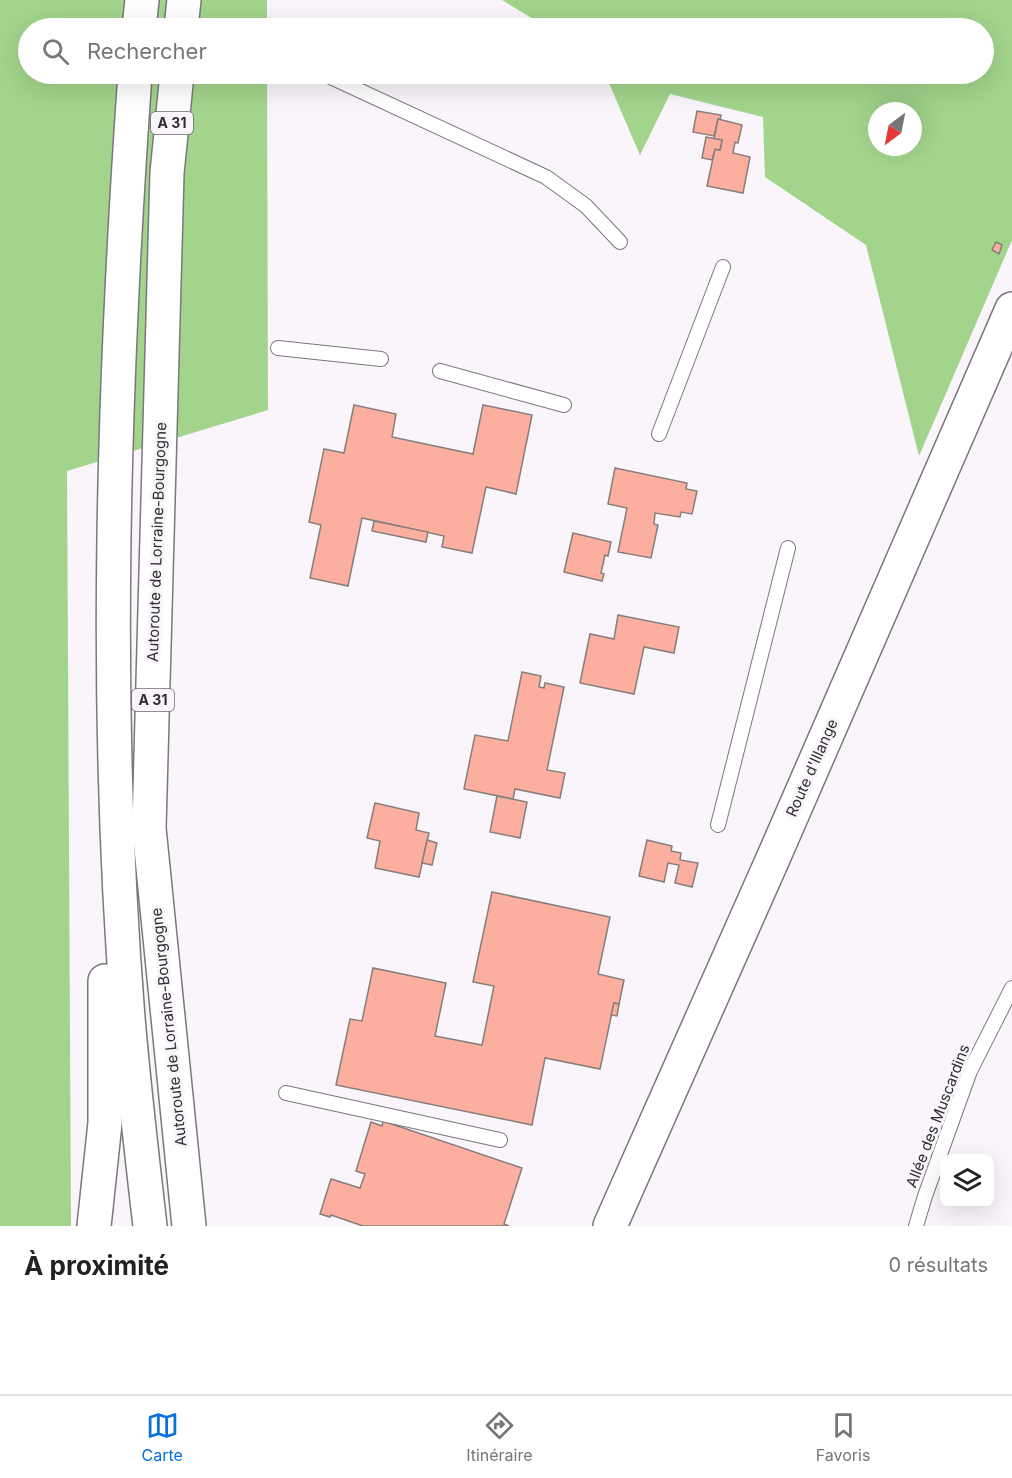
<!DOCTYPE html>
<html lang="fr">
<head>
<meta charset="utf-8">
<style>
	body { margin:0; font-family:Inter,sans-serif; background:#f6f6f6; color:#222 }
	.controls { position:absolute; right:18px; bottom:18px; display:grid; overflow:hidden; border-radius:12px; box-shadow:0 6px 24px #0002 }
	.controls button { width:54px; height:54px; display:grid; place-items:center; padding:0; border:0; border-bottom:2px solid #e0e0e0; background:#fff; color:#222; font:30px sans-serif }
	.compass { position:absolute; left:868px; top:102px; width:54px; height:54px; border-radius:50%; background:#fff; box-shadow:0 6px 24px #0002; rotate:212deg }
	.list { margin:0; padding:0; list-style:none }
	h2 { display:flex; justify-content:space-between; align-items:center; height:78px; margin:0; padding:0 24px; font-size:26px }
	h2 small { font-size:20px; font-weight:400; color:#767676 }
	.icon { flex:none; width:33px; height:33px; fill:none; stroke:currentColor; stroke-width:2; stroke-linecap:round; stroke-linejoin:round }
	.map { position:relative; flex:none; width:1012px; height:1226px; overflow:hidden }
	.search { position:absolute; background:#fff; box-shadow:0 6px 24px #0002; left:18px; right:18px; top:18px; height:66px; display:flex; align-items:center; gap:15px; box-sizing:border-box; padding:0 21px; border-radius:33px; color:#767676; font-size:22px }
	.sheet { height:168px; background:#fff }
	nav { display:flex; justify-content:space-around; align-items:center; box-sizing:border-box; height:84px; border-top:2px solid #e0e0e0; background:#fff; font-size:16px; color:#767676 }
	nav a { display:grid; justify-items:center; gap:3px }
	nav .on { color:#0872da }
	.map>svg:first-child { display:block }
</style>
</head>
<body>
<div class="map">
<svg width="1012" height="1226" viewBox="0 0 1012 1226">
	<rect width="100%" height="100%" fill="#f9f5fa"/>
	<g fill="#a2d48c" fill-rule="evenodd">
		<path d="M 0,0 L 267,0 L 267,28 L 28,28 L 28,74 L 267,74 L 268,410 L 67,471 L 71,1226 L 0,1226 Z"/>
		<path d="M 502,0 L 1012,0 L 1012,240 L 919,456 L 866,245 L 765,177 L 763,117 L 670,94 L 640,155 L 605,74 L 984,74 L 984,28 L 548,28 ZM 877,111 L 913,111 L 913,147 L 877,147 Z"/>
	</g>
	<g fill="#fdaf9f" stroke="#857e7d" stroke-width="1.5">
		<path d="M 697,111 L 721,115 L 720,120 L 718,119 L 714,136 L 693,132 Z"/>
		<path d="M 718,119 L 742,125 L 738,143 L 735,142 L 733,153 L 750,157 L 743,193 L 707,186 L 715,149 L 720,150 L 722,140 L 714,139 Z"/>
		<path d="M 706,137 L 722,140 L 720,150 L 715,149 L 712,160 L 702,158 Z"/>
		<path d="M 996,242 L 1002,245 L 999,254 L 992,250 Z"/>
		<path d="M 354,405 L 396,414 L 392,437 L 473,454 L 483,405 L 532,415 L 516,494 L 486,487 L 472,553 L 442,547 L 444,536 L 362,518 L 348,586 L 310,578 L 321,525 L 309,522 L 324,449 L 344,453 Z"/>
		<path d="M 615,468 L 687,483 L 686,489 L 697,491 L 692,514 L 681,512 L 680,517 L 655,513 L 654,524 L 658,525 L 651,558 L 618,552 L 627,508 L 608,504 Z"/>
		<path d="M 374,521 L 428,532 L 426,542 L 372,531 Z"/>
		<path d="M 573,533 L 611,542 L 608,556 L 605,555 L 601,573 L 604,574 L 602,581 L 564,572 Z"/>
		<path d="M 618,615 L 679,627 L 674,653 L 644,647 L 634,694 L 580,683 L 590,634 L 614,639 Z"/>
		<path d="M 522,672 L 541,676 L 539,687 L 544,688 L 545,683 L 564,687 L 547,770 L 565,773 L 560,798 L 515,789 L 513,799 L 464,789 L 475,735 L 508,741 Z"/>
		<path d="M 497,796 L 527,802 L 520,838 L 490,832 Z"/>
		<path d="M 375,803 L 419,813 L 416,830 L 429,833 L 419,877 L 375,868 L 380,841 L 367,838 Z"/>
		<path d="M 427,840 L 437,843 L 432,865 L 422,863 Z"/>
		<path d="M 647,840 L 672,846 L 671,851 L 681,853 L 680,860 L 698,863 L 692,887 L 675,883 L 679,865 L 668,863 L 664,882 L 639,876 Z"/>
		<path d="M 492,892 L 610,917 L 598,974 L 624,980 L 619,1004 L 614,1003 L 600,1069 L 545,1058 L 532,1125 L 336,1085 L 350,1019 L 362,1021 L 373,968 L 446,983 L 435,1036 L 482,1045 L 494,986 L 473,982 Z"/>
		<path d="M 614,1003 L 619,1004 L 617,1016 L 611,1015 Z"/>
		<path d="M 383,1121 L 522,1168 L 504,1224 L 509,1226 L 363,1226 L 331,1215 L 330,1217 L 320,1214 L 331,1179 L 360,1188 L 365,1174 L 356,1171 L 371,1122 L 382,1126 Z"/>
	</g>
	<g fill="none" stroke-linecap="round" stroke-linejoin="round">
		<defs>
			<g id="lane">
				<path d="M 324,74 L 546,177 L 586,206 L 620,242"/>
				<path d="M 278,348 L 381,359"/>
				<path d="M 440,371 L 564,405"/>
				<path d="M 659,434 L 723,267"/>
				<path d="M 718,825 L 788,548"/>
				<path d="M 286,1093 L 500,1140"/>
				<path d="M 916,1226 L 925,1196 L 970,1071 L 1012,988"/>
			</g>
			<path id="secondary" d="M 610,1226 L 775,854 L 1012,309"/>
			<g id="highway">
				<path d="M 139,28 L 142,0"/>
				<path d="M 181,28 L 184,0"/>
				<path d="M 135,74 C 113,387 103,704 128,1018 C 134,1088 142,1157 150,1226"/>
				<path d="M 177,74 L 167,173 L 149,828 L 189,1226"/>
				<path d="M 94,1226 L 105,1123 L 105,981"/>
			</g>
		</defs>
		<use href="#lane" stroke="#7b777c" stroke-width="16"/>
		<use href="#secondary" stroke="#7b777c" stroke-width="36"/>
		<use href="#highway" stroke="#7b777c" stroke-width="36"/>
		<use href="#lane" stroke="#fff" stroke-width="14"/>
		<use href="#secondary" stroke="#fff" stroke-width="33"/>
		<use href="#highway" stroke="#fff" stroke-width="33"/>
	</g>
	<g text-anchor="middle" stroke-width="6" stroke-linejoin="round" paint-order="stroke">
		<g fill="#f9f5fa" stroke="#6c6a6d" stroke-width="1.5">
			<rect x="151" y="112" width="42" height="22" rx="4.5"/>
			<rect x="132" y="689" width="42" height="22" rx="4.5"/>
		</g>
		<g font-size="14" font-weight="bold" fill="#2f2e30">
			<text x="172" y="128">A 31</text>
			<text x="153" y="705">A 31</text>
		</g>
		<g font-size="15" fill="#2f2e30" stroke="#f9f5fa">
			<text transform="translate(157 542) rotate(-88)" y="5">Autoroute de Lorraine-Bourgogne</text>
			<text transform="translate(812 768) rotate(-66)" y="5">Route d'Illange</text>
			<text transform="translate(169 1027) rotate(-96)" y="5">Autoroute de Lorraine-Bourgogne</text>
			<text transform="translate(938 1116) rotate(-69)" y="5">Allée des Muscardins</text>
		</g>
	</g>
</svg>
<div class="controls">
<button><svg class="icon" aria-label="layers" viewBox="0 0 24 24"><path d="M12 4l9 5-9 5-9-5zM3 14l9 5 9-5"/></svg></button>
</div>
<svg class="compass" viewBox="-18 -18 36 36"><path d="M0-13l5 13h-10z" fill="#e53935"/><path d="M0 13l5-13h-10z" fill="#767676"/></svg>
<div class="search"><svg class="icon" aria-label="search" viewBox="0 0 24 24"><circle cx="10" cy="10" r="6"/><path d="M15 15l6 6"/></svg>Rechercher</div>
</div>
<section class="sheet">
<h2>À proximité<small>0 résultats</small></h2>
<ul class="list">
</ul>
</section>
<nav>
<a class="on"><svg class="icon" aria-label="map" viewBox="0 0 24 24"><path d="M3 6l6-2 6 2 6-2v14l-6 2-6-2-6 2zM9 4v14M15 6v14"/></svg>Carte</a>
<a><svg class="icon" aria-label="directions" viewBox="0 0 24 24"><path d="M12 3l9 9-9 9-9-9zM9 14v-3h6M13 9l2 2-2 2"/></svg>Itinéraire</a>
<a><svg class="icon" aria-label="saved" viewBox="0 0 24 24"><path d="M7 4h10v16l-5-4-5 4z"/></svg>Favoris</a>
</nav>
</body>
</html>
